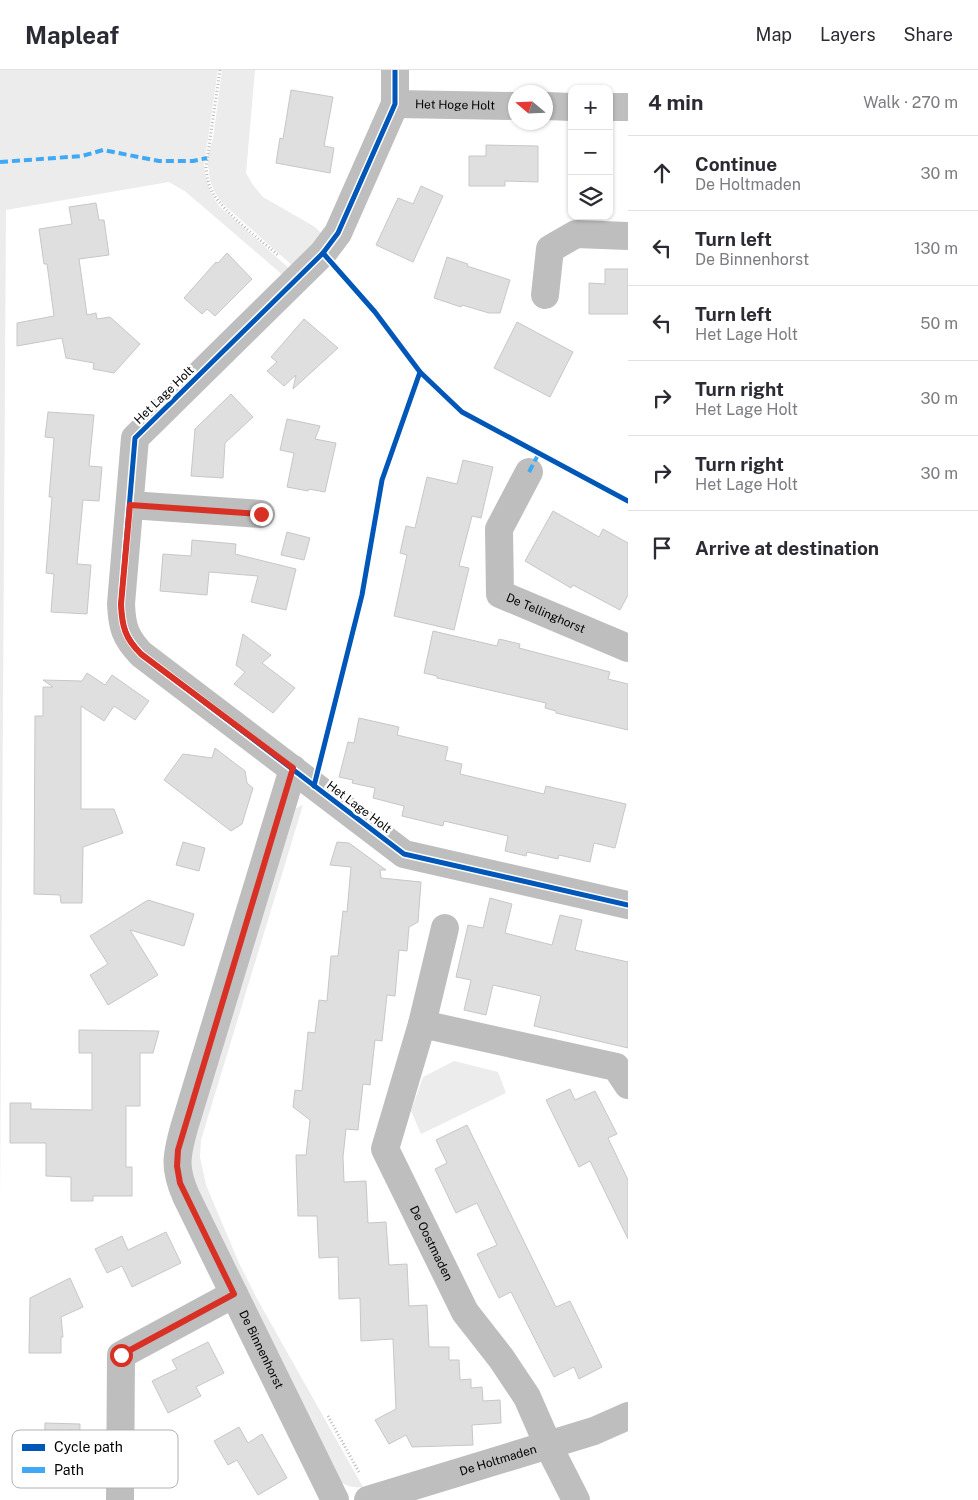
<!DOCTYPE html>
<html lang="en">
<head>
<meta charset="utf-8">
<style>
	body { margin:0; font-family:"Public Sans",sans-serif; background:#f2f2f3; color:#2b2b33 }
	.controls { position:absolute; right:15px; top:15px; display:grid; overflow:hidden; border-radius:10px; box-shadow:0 1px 4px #0004 }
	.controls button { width:45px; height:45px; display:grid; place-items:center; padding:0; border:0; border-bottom:1px solid #e1e1e2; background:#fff; color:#2b2b33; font:25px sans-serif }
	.compass { position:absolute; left:508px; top:15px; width:45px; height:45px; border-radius:50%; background:#fff; box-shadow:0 1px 4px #0004; rotate:289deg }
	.stop { position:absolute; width:15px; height:15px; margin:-11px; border:4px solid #d93025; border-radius:50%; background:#fff }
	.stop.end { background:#d93025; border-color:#fff; box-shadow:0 1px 5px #0008 }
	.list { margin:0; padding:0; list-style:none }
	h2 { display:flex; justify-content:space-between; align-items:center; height:65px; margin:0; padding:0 20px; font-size:21px }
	h2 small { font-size:16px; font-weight:400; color:#7c7c81 }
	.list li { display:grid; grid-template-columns:32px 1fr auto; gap:15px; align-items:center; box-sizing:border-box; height:75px; padding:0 20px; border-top:1px solid #e1e1e2 }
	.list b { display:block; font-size:19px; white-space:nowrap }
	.list p { margin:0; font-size:16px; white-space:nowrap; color:#7c7c81 }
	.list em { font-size:16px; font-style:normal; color:#7c7c81 }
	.icon { flex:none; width:28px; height:28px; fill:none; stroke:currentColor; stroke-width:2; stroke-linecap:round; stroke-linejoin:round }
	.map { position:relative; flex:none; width:628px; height:1430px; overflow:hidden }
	header { display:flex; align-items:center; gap:30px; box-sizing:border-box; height:70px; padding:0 25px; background:#fff; border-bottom:1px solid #e1e1e2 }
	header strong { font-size:24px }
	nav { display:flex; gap:28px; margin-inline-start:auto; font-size:18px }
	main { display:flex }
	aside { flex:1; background:#fff }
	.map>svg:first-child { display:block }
</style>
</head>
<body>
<header>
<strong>Mapleaf</strong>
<nav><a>Map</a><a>Layers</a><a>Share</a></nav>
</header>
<main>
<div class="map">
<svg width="628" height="1430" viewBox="0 0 628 1430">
	<rect width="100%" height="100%" fill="#fff"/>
	<g fill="#ececec">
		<path d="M 0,0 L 218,0 L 204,96 C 206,112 210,123 219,136 L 291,200 L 285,207 L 186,122 L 169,112 L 6,140 L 0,1131 Z"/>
		<path d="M 222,0 L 255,0 L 246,103 L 253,115 L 263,127 L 315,157 L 324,166 L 294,197 L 222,133 L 214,121 L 210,110 L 207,88 L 213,68 Z"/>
		<path d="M 303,735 L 201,1070 L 200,1087 L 206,1115 L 239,1193 L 256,1227 L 363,1417 C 352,1418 345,1416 337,1409 L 194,1120 L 188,1088 L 288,747 L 296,738 Z"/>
		<path d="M 454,991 L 498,1002 L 506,1023 L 421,1064 L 411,1041 L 423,1007 Z"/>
	</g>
	<g fill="#dfdfdf" stroke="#c7c7c7">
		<path d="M 291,20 L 333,27 L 324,76 L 334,78 L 330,103 L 276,93 L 280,68 L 283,69 Z"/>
		<path d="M 486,75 L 538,76 L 538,112 L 505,111 L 505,116 L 469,116 L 469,86 L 486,86 Z"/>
		<path d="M 421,116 L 443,126 L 413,192 L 376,175 L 398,128 L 413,134 Z"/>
		<path d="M 96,133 L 99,150 L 104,150 L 109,185 L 79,189 L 87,245 L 96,243 L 97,249 L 110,247 L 140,274 L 114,303 L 93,299 L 94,293 L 66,288 L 62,268 L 17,276 L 17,253 L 54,246 L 47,194 L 44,194 L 39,159 L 72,154 L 69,137 Z"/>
		<path d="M 227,183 L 252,209 L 215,246 L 207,239 L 202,244 L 184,228 L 216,192 L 218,193 Z"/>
		<path d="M 447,187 L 468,194 L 467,196 L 510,210 L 500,243 L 489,243 L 462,235 L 461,237 L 434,228 Z"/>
		<path d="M 605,199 L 628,199 L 628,244 L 589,244 L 589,213 L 605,214 Z"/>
		<path d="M 304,249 L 338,278 L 293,319 L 296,305 L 284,316 L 267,301 L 277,292 L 271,287 Z"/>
		<path d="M 517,252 L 573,282 L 550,327 L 494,298 Z"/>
		<path d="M 231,324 L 253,347 L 225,373 L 223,408 L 191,406 L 195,359 Z"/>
		<path d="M 48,342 L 94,345 L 89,396 L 102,397 L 99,431 L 83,430 L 77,494 L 91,495 L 87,544 L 51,542 L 54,504 L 46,503 L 52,427 L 49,427 L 54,368 L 45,367 Z"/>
		<path d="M 287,349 L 320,356 L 315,369 L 336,373 L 325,422 L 309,419 L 308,421 L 287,417 L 294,383 L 280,380 Z"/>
		<path d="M 463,390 L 493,397 L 481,448 L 472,446 L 459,496 L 469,498 L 454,560 L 394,546 L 407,485 L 400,483 L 406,456 L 415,458 L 427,407 L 457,414 Z"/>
		<path d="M 553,441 L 599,467 L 603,459 L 628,473 L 628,525 L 620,540 L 573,515 L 571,518 L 525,491 Z"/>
		<path d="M 287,462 L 310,468 L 304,490 L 281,485 Z"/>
		<path d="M 192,470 L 236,474 L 235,484 L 296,499 L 286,540 L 251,532 L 258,506 L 209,502 L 207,525 L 160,521 L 163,484 L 191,486 Z"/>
		<path d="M 433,561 L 497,576 L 499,569 L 520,574 L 519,578 L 610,602 L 608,609 L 628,614 L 628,660 L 556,643 L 556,641 L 545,638 L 546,633 L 437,608 L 437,606 L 424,603 Z"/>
		<path d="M 243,564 L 271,585 L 262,593 L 295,618 L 273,643 L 234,614 L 245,602 L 236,595 Z"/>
		<path d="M 87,603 L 105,615 L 112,605 L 149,631 L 135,650 L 114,636 L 104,651 L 81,636 L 81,739 L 114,739 L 123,763 L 83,777 L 82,833 L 61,833 L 60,825 L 34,824 L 35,646 L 43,646 L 43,617 L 53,617 L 43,610 L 82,611 Z"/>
		<path d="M 359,648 L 399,657 L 397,665 L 448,677 L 445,690 L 462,694 L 460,704 L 544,724 L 546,716 L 626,734 L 615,778 L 594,773 L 590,792 L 559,785 L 558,789 L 527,782 L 526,786 L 505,781 L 508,766 L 444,751 L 443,756 L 402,746 L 404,736 L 373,728 L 375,718 L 352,713 L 353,710 L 339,707 L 348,672 L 354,673 Z"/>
		<path d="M 215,678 L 245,701 L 247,713 L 253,718 L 242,754 L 231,761 L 164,710 L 183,684 L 212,688 Z"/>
		<path d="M 183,772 L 205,778 L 199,801 L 176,795 Z"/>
		<path d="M 337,772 L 349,773 L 386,800 L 380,800 L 381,808 L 421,812 L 418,852 L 409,857 L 407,881 L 399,880 L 395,926 L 387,925 L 382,971 L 375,970 L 370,1015 L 363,1014 L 358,1060 L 346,1059 L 343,1087 L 344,1112 L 366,1111 L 368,1153 L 386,1152 L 389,1195 L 407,1194 L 409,1236 L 427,1235 L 429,1277 L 449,1277 L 449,1290 L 459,1290 L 460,1310 L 471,1309 L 471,1318 L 482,1317 L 483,1331 L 500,1330 L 501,1353 L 472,1355 L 473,1375 L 412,1377 L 406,1365 L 389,1374 L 375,1350 L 396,1339 L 393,1269 L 361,1271 L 360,1228 L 339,1229 L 338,1187 L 319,1188 L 317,1146 L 298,1146 L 296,1085 L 306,1085 L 310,1050 L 293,1037 L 295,1020 L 302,1021 L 308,962 L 315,963 L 319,930 L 327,931 L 331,886 L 338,886 L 343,841 L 347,842 L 351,797 L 330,795 Z"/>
		<path d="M 490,828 L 512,834 L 505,863 L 552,875 L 560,845 L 582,850 L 575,880 L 628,892 L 628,978 L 534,956 L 541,926 L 493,915 L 486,945 L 464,940 L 471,910 L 456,907 L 468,855 L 483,858 Z"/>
		<path d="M 148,830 L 194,844 L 184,876 L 130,860 L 158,905 L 108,935 L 90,905 L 108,894 L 90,866 Z"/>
		<path d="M 79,960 L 159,961 L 153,983 L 140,983 L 140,1036 L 126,1036 L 126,1097 L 132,1097 L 132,1126 L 93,1126 L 93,1131 L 71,1131 L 71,1107 L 46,1106 L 46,1073 L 10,1073 L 10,1033 L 31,1033 L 31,1039 L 92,1040 L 92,983 L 79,983 Z"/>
		<path d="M 570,1019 L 575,1030 L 595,1021 L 617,1064 L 608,1068 L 628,1110 L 628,1169 L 590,1091 L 579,1097 L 546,1030 Z"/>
		<path d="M 467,1055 L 556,1237 L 570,1231 L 602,1297 L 579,1309 L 574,1297 L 554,1307 L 511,1222 L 499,1228 L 477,1184 L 497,1175 L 477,1133 L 456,1143 L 435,1099 L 447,1093 L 436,1070 Z"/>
		<path d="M 166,1162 L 181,1193 L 132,1217 L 122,1196 L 107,1203 L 95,1179 L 122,1166 L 128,1180 Z"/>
		<path d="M 70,1208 L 83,1237 L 61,1247 L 63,1267 L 61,1267 L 61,1283 L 29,1283 L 30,1228 Z"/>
		<path d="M 208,1272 L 224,1303 L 196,1317 L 201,1326 L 168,1343 L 152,1311 L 177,1299 L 172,1290 Z"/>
		<path d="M 45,1353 L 80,1354 L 79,1403 L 44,1402 Z"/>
		<path d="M 239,1357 L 248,1373 L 262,1364 L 287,1408 L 258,1425 L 237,1390 L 228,1395 L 214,1371 Z"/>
	</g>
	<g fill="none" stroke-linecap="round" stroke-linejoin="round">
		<g stroke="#b9b9b9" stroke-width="3" stroke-dasharray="1 2.5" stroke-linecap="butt">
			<path d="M 220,0 L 206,97 C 207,106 208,115 213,123 C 224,143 261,170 279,186"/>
			<path d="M 328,1346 L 360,1404"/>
		</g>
		<g stroke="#bebebe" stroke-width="28">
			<path d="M 395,0 L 395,34 L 338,163 L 323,183 L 135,368 L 121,534 C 122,557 125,567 141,584 L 404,784 L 628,835"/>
			<path id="s1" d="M 395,34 L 516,36"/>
			<path d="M 546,36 L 572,37"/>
			<path d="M 609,37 L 628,37"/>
			<path d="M 545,225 L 550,179 L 576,164 L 628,166"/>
			<path id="s2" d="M 529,402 L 499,459 L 500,524 L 628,578"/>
			<path d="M 130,435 L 261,444"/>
			<path id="s3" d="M 293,699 L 184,1058 C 176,1087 174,1098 186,1126 L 335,1430"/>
			<path id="s4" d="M 445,858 L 422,954 L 385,1079 L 465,1242 L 501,1288 L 527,1327 L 548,1375 L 576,1430"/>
			<path d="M 422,954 L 616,997 L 628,1015"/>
			<path d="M 120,1430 L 121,1285 L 234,1224"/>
			<path id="s5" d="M 368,1430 L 594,1361 L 628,1346"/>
		</g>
		<g stroke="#3fa9f5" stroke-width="4" stroke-dasharray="8 4" stroke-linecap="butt">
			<path d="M 0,92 L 82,86 L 103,80 L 159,91 L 193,91 L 207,88"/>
			<path d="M 529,402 L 539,383"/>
		</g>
		<defs>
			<g id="cycleway">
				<path d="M 395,0 L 395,34 L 338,163 L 323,183 L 135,368 L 121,534 C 122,557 125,567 141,584 L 404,784 L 628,835"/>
				<path d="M 420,302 L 462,342 L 628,431"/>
				<path d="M 314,716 L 362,525 L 382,410 L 420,302 L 375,242 L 323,183"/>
			</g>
		</defs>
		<use href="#cycleway" stroke="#fff" stroke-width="8"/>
		<use href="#cycleway" stroke="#0057b8" stroke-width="5"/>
	</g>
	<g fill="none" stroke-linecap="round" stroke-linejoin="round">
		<path stroke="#d93025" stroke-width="6" d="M 121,1285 L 234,1224 L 180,1113 L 177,1096 L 178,1080 L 293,698 L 141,584 C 125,568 122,557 121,534 L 130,435 L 261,444"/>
	</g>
	<g text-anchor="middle" stroke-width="5" stroke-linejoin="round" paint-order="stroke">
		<g font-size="12" fill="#000" stroke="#fff">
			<text dy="4" stroke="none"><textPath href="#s1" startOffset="60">Het Hoge Holt</textPath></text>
			<text transform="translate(164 325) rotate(-44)" y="4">Het Lage Holt</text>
			<text dy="4" stroke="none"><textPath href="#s2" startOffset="179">De Tellinghorst</textPath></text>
			<text transform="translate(359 737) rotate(37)" y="4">Het Lage Holt</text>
			<text dy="4" stroke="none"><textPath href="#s4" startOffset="334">De Oostmaden</textPath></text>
			<text dy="4" stroke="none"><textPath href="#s3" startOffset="616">De Binnenhorst</textPath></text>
			<text dy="4" stroke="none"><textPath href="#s5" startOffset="136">De Holtmaden</textPath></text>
		</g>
	</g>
	<rect x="12" y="1360" width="166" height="58" rx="8" fill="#fff" stroke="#b2b2b2" stroke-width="1"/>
	<rect x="22" y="1374" width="23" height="7" fill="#0057b8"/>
	<rect x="22" y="1397" width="23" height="6" fill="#3fa9f5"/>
	<g font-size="14" fill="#000">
		<text x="54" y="1382">Cycle path</text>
		<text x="54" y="1405">Path</text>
	</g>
</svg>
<div class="controls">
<button>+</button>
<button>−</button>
<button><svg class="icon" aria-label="layers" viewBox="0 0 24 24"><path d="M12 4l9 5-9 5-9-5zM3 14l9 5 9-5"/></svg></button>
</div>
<svg class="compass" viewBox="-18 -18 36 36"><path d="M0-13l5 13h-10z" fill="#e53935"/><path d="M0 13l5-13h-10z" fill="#7c7c81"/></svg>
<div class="stop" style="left:121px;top:1285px"></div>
<div class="stop end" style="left:261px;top:444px"></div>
</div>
<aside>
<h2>4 min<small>Walk · 270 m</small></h2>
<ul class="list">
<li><svg class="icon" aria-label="ahead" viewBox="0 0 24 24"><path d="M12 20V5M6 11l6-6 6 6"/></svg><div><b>Continue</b><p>De Holtmaden</p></div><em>30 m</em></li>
<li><svg class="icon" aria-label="left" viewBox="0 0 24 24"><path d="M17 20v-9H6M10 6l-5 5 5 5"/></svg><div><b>Turn left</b><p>De Binnenhorst</p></div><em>130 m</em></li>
<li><svg class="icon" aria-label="left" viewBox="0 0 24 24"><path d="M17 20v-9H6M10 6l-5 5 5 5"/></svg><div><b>Turn left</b><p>Het Lage Holt</p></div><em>50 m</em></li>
<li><svg class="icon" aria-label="right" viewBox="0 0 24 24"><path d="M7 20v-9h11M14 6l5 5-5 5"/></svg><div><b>Turn right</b><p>Het Lage Holt</p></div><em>30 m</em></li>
<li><svg class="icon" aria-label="right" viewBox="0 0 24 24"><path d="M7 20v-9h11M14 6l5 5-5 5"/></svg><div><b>Turn right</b><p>Het Lage Holt</p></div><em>30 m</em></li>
<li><svg class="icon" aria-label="arrive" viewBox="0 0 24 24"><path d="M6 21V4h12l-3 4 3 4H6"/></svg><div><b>Arrive at destination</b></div></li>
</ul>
</aside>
</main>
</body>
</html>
